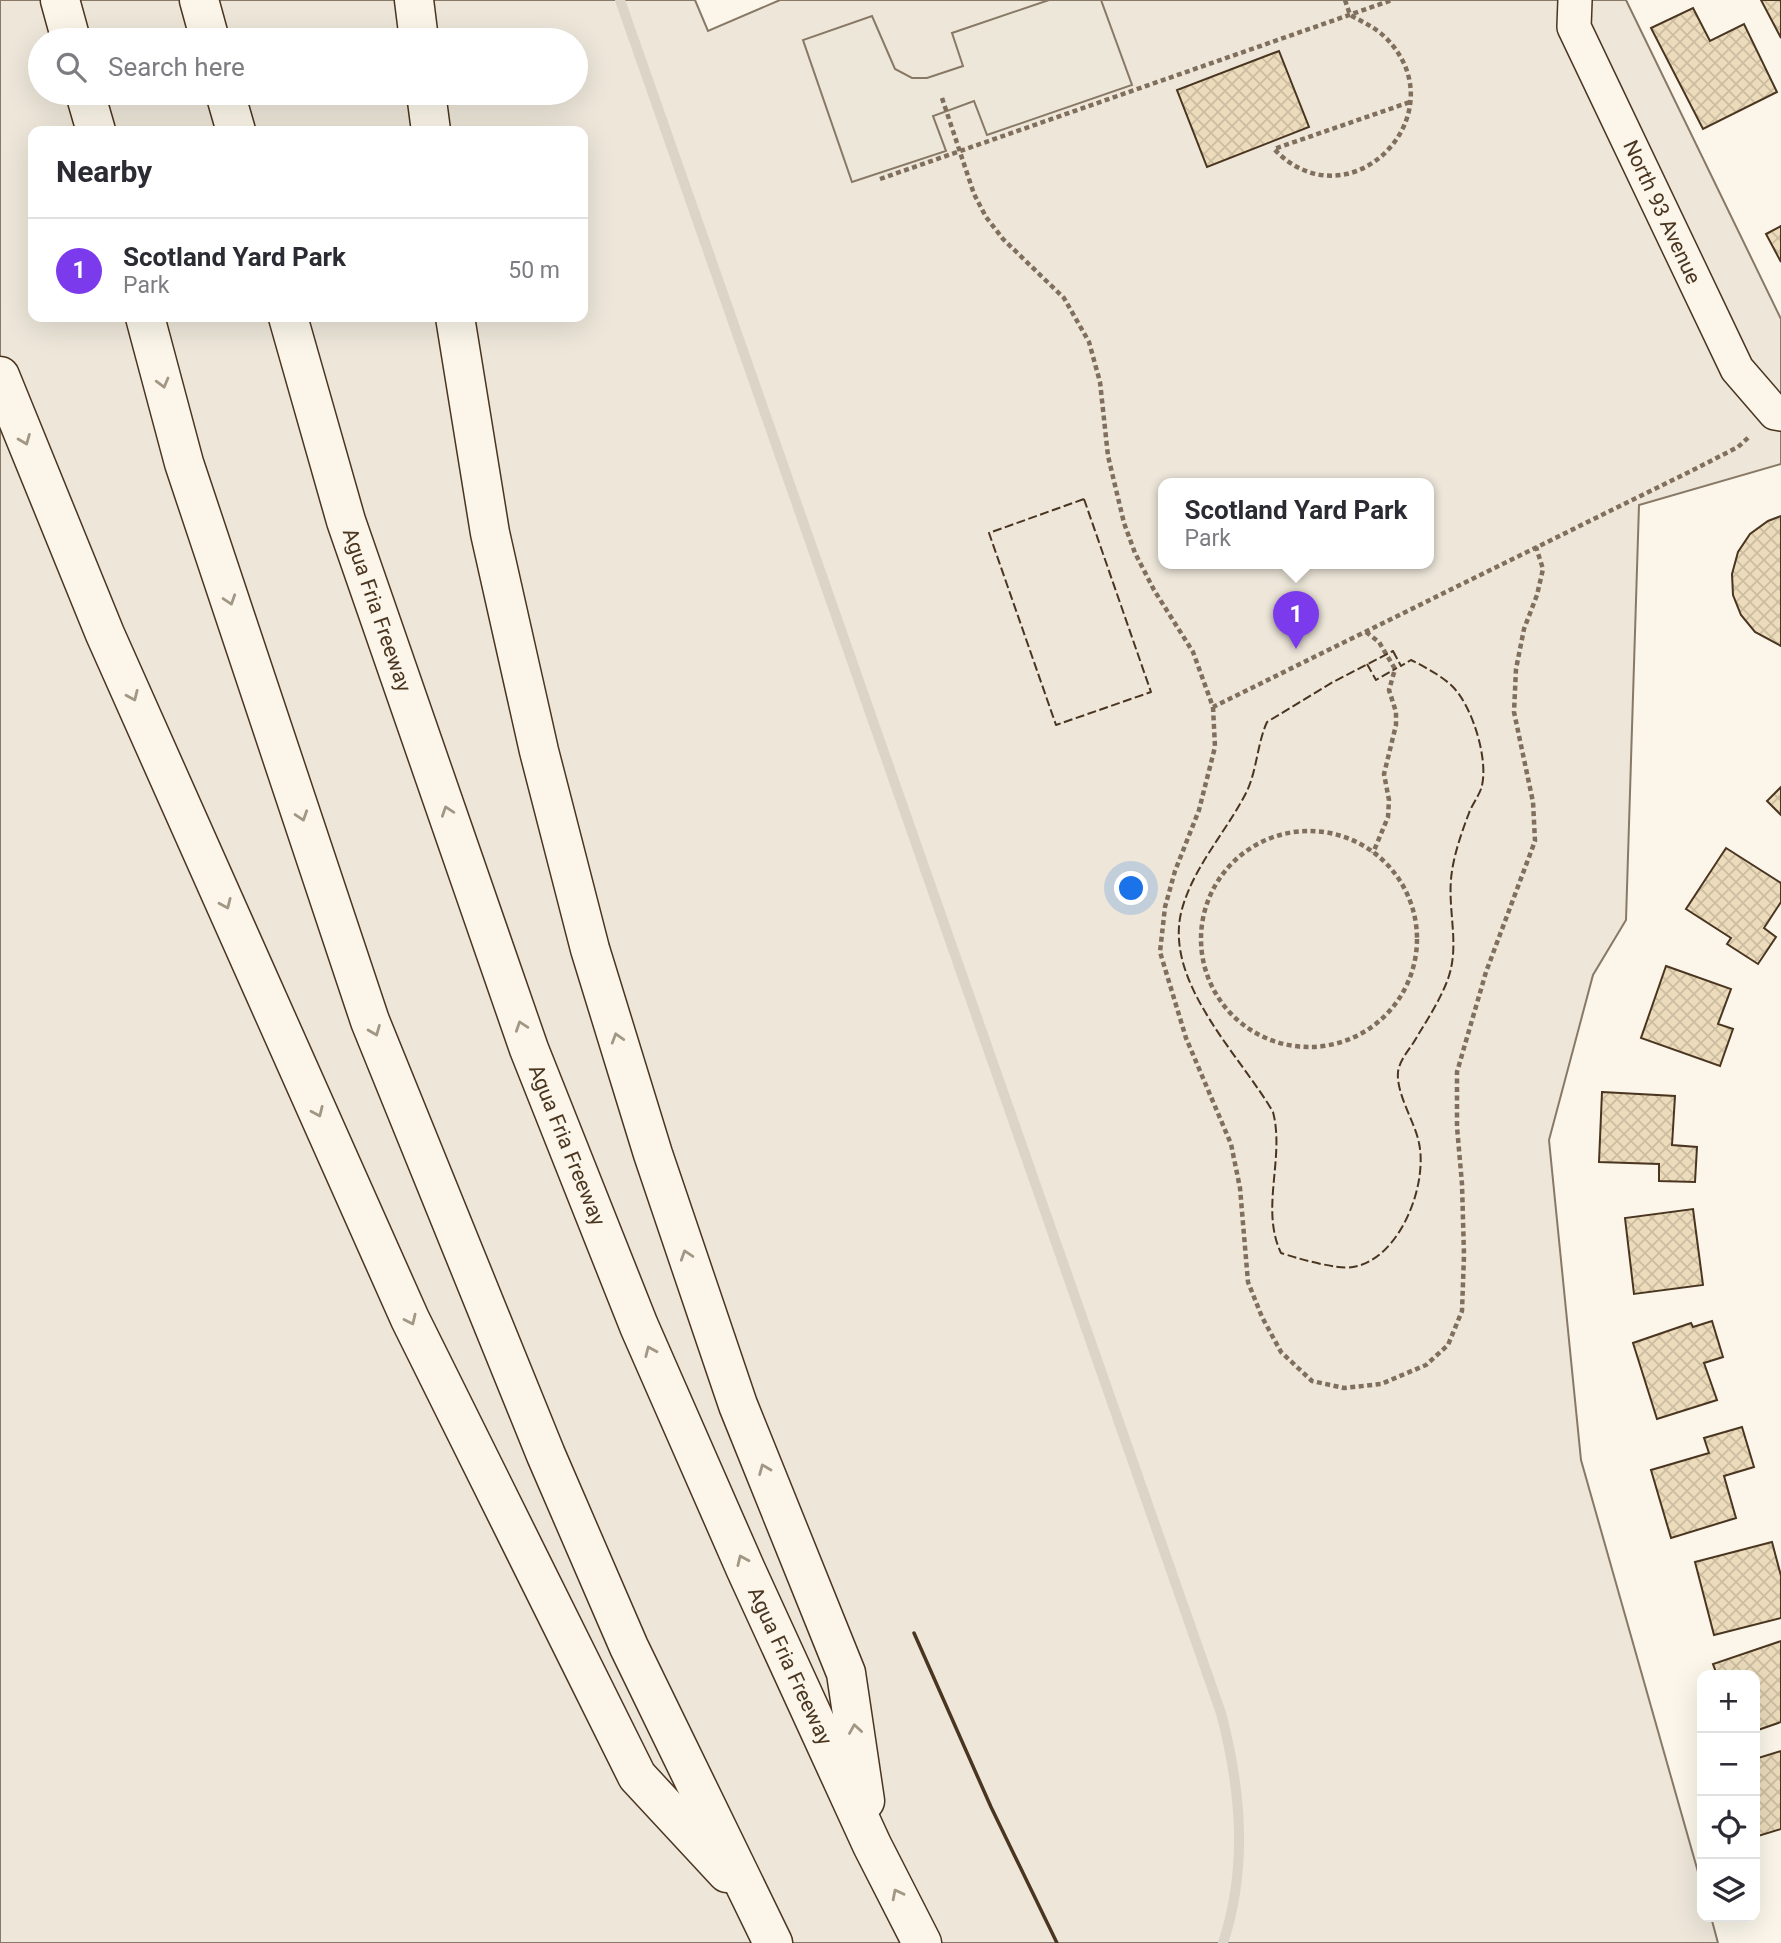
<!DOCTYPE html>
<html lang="en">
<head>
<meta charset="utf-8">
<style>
	body { margin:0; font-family:Roboto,sans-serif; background:#f7f7f7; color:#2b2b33 }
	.controls { position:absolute; right:21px; bottom:21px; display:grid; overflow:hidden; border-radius:14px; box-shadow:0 7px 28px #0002 }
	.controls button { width:63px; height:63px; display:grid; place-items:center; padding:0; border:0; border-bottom:2px solid #e1e1e2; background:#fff; color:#2b2b33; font:35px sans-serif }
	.you { position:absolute; left:1132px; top:889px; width:24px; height:24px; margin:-18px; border:5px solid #fff; border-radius:50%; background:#1a73e8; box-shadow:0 0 0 10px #1a73e833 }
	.badge { display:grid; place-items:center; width:46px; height:46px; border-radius:50%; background:#7c3aed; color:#fff; font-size:23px; font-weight:700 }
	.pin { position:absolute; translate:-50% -58px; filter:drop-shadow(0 2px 4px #0008) }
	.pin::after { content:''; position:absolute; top:37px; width:24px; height:21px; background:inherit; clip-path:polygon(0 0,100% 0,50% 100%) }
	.popup { position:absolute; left:1158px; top:478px; width:276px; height:91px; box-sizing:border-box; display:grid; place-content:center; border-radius:14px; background:#fff; filter:drop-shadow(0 2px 5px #0005); font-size:23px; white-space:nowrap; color:#7c7c81 }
	.popup b { font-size:26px; color:#2b2b33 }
	.popup::after { content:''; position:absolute; left:50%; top:100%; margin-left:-14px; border:14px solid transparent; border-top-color:#fff }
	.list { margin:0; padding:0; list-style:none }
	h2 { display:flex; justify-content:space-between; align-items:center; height:91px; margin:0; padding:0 28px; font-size:30px }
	h2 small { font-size:23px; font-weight:400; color:#7c7c81 }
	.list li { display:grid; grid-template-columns:46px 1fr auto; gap:21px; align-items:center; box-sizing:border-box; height:105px; padding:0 28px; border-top:2px solid #e1e1e2 }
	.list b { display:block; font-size:26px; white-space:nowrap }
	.list p { margin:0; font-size:23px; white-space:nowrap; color:#7c7c81 }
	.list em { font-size:23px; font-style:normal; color:#7c7c81 }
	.icon { flex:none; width:38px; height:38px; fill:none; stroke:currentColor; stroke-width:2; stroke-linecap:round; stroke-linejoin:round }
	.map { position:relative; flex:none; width:1781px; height:1943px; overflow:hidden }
	.search { position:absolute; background:#fff; box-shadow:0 7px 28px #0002; left:28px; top:28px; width:560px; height:77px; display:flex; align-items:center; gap:18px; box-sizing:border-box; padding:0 24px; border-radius:38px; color:#7c7c81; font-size:26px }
	.panel { position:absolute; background:#fff; box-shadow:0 7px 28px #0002; left:28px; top:126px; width:560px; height:196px; border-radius:14px }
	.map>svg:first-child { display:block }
</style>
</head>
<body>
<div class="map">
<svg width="1781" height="1943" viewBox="0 0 1781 1943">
	<defs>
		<pattern id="building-cross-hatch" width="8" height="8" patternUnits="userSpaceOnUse" patternTransform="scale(1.75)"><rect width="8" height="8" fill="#ecdcbc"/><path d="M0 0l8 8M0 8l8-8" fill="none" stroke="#ccbda1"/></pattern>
	</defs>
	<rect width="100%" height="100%" fill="#fbf6e9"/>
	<path fill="#ede6d9" stroke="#887966" stroke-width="2" fill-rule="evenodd" d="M 0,0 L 695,0 L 708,31 L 780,0 L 1626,0 L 1781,319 L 1781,464 L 1639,505 L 1626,920 L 1593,975 L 1549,1140 L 1581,1460 L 1702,1886 L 1702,1917 L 1711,1917 L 1718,1943 L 0,1943 ZM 40,40 L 576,40 L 576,93 L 40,93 ZM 33,131 L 583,131 L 583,317 L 33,317 ZM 1163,483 L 1429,483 L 1429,563 L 1163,563 Z"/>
	<path fill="#ede7d9" stroke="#887966" stroke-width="2" d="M 1049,0 L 1101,0 L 1132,85 L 987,135 L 974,101 L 933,116 L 946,151 L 852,182 L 803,40 L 872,16 L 895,69 L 912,78 L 927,78 L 963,66 L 952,33 Z"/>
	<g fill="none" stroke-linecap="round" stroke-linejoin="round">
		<path stroke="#dcd4c6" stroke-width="10" d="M 620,0 L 1221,1713 C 1241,1789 1248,1867 1223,1943"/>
	</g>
	<g fill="url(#building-cross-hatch)" stroke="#4a3520" stroke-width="2">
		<path d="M 1761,0 L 1781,0 L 1781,38 Z"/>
		<path d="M 1693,8 L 1710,41 L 1744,24 L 1777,92 L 1703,129 L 1651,28 Z"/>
		<path d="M 1279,51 L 1309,127 L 1207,167 L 1177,90 Z"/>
		<path d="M 1781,226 L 1781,262 L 1766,234 Z"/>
		<path d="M 1781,516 L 1781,646 L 1755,632 L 1741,615 L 1733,595 L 1732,574 L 1738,552 L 1750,534 L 1768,521 Z"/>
		<path d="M 1781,787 L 1781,815 L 1767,801 Z"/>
		<path d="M 1726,848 L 1781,883 L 1781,902 L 1764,928 L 1776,937 L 1758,964 L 1727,944 L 1731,938 L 1686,909 Z"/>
		<path d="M 1666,966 L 1731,989 L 1718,1024 L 1733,1029 L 1720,1066 L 1641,1038 Z"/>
		<path d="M 1602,1092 L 1675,1096 L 1672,1145 L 1697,1147 L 1695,1182 L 1659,1181 L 1659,1164 L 1599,1162 Z"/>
		<path d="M 1693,1209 L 1703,1285 L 1634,1294 L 1625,1218 Z"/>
		<path d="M 1712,1321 L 1723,1357 L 1704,1363 L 1717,1400 L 1657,1419 L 1633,1343 L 1691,1323 L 1693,1327 Z"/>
		<path d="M 1742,1427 L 1754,1467 L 1724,1476 L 1736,1518 L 1671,1538 L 1651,1470 L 1709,1453 L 1704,1438 Z"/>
		<path d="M 1772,1542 L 1781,1576 L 1781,1618 L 1714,1635 L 1695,1562 Z"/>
		<path d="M 1781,1641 L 1781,1722 L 1755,1731 L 1755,1675 L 1717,1675 L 1713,1664 Z"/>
		<path d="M 1781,1751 L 1781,1829 L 1755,1837 L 1755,1759 Z"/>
	</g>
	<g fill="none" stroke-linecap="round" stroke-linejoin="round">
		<defs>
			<path id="minor" d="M 1575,0 L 1574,27 L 1737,369 L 1775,413 L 1781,414"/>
			<g id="motorway">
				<path d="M 60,0 L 71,40"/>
				<path d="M 199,0 L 210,40"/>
				<path d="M 414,0 L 419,40"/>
				<path d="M 85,93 L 96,131"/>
				<path d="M 225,93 L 236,131"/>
				<path d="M 426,93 L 431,131"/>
				<path d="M 145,317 L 184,463 L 370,1021 L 546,1455 L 629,1647 L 773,1943"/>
				<path d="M 288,317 L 346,521 L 529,1049 L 639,1326 L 746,1570 L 872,1845 L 922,1943"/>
				<path d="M 455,317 L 490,533 L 539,751 L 590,949 L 653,1154 L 738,1405 L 846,1673 L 865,1801"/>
				<path d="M 0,376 L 105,634 L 410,1319 L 637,1776 L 727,1873"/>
			</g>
		</defs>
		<use href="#minor" stroke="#4a3520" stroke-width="36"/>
		<use href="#motorway" stroke="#4a3520" stroke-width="41"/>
		<g stroke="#7f6f5c" stroke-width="4.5" stroke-dasharray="5 3.5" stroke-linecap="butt">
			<path d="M 1345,0 L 1350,15 C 1363,22 1376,28 1386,38 C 1461,114 1349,228 1274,149 L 1410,102"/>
			<path d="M 942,98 L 974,194 L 986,217 L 1003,239 L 1064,298 L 1089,342 L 1100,382 L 1108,456 L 1124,523 L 1135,553 L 1154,590 L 1193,652 L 1213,707 L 1693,470 L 1738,447 L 1750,436"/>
			<path d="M 880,179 L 1392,0"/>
			<path d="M 1366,632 L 1379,642 L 1395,669 L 1389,690 L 1396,712 L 1396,725 L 1384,774 L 1389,800 L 1388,817 L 1373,853"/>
			<path d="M 1213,707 L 1215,747 L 1199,810 L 1175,871 L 1165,907 L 1160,952 L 1186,1038 L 1231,1144 L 1240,1188 L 1248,1282 L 1262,1317 L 1281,1352 L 1312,1381 L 1344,1388 L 1381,1384 L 1426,1365 L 1448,1345 L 1462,1311 L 1464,1255 L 1462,1184 L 1457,1127 L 1457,1072 L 1486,972 L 1535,841 L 1533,802 L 1514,712 L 1516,669 L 1524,629 L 1537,595 L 1543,569 L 1536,547"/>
			<circle cx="1309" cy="939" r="108"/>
		</g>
		<use href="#minor" stroke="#fbf6e9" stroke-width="33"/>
		<use href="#motorway" stroke="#fbf6e9" stroke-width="38"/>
		<g stroke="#4a3520" stroke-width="2" stroke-dasharray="9 3.5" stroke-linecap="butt">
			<path d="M 1084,499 L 1151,692 L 1056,725 L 989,533 Z"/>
			<path d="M 1393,651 L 1401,666 L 1411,660 C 1425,667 1440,675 1451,685 C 1472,704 1490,762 1481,789 C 1478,797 1472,805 1469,813 C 1461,834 1453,857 1451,879 C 1448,915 1461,949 1446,984 C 1439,1001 1428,1019 1418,1035 C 1412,1047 1400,1058 1398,1072 C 1396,1094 1415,1122 1419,1143 C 1428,1185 1400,1259 1353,1267 C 1337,1270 1296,1258 1281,1253 C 1260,1209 1285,1158 1273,1112 C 1240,1055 1162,981 1182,909 C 1194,866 1226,832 1246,793 C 1257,771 1257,744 1267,722 L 1333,682 Z"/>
			<path d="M 1367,664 L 1376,680 L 1397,668"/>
		</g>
		<path stroke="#4a3520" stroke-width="3.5" d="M 914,1633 L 991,1807 L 1057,1943"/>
	</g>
	<defs><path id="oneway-chevron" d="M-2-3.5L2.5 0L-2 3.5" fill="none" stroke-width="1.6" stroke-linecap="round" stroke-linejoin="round" transform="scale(1.75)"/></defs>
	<g stroke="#a29684">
		<use href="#oneway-chevron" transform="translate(163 383) rotate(75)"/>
		<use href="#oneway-chevron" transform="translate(25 440) rotate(68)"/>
		<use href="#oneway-chevron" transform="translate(230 600) rotate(72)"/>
		<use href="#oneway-chevron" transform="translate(133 696) rotate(66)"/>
		<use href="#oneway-chevron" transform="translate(447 811) rotate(-109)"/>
		<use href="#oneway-chevron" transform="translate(302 816) rotate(72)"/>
		<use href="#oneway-chevron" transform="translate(226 904) rotate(66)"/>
		<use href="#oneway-chevron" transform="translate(521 1026) rotate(-109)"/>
		<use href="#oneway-chevron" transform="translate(375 1031) rotate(68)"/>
		<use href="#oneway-chevron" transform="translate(617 1038) rotate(-107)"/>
		<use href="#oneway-chevron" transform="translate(318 1112) rotate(66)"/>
		<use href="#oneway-chevron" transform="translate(686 1255) rotate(-108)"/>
		<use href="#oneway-chevron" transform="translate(411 1320) rotate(65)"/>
		<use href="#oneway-chevron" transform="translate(650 1351) rotate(-114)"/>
		<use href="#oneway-chevron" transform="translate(764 1469) rotate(-112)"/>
		<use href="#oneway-chevron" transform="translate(742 1560) rotate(-114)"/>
		<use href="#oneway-chevron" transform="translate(855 1729) rotate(-99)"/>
		<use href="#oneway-chevron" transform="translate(897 1894) rotate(-117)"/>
	</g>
	<g text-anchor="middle" stroke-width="5" stroke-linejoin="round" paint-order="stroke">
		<g font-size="21" fill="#4a3520" stroke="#fbf6e9">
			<text transform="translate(1662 212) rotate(65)" y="7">North 93 Avenue</text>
			<text transform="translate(377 610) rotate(71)" y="7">Agua Fria Freeway</text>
			<text transform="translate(567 1145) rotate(68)" y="7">Agua Fria Freeway</text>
			<text transform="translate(790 1666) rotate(65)" y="7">Agua Fria Freeway</text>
		</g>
	</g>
</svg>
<div class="controls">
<button>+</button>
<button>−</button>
<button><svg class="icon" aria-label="locate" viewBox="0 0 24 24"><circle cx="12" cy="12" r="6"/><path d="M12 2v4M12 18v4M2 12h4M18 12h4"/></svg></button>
<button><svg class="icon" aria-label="layers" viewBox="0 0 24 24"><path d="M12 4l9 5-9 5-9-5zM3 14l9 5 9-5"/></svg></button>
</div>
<div class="you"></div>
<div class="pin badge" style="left:1296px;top:649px">1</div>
<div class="popup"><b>Scotland Yard Park</b>Park</div>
<div class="search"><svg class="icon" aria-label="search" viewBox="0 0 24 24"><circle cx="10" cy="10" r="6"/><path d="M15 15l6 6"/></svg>Search here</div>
<section class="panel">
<h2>Nearby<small></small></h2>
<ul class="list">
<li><span class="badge">1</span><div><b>Scotland Yard Park</b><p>Park</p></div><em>50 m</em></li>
</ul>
</section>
</div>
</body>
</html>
